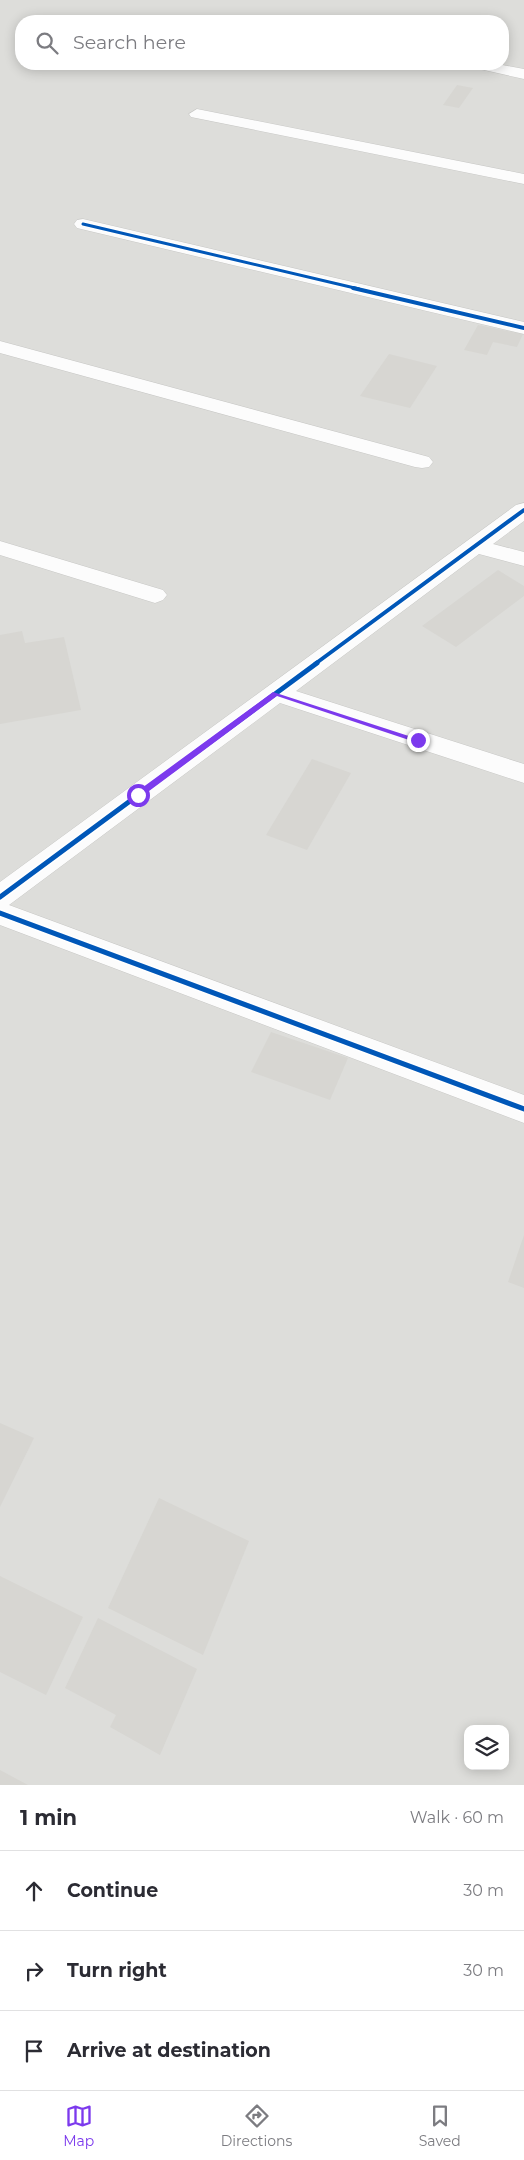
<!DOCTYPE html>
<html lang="en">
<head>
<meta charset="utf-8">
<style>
	body { margin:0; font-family:Montserrat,sans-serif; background:#f7f7f7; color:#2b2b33 }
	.controls { position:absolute; right:15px; bottom:15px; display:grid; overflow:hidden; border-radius:10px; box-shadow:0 2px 12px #0003 }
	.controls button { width:45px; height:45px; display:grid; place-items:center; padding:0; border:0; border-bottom:1px solid #e1e1e2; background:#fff; color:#2b2b33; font:25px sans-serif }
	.stop { position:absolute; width:15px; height:15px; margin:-11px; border:4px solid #7c3aed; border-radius:50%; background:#fff }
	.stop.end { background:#7c3aed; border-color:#fff; box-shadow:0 1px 5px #0008 }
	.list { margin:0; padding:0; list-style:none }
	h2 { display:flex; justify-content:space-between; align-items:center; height:65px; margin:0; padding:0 20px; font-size:21px }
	h2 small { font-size:16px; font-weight:400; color:#7c7c81 }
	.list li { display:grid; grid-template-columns:32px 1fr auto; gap:15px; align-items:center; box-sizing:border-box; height:80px; padding:0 20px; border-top:1px solid #e1e1e2 }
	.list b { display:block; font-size:19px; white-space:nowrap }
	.list em { font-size:16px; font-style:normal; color:#7c7c81 }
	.icon { flex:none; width:28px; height:28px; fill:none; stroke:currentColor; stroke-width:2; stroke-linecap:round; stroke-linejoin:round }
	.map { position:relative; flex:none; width:524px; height:1785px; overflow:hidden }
	.search { position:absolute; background:#fff; box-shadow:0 2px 12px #0003; left:15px; right:15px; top:15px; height:55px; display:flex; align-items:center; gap:12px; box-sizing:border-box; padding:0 18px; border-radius:20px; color:#7c7c81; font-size:19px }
	.sheet { height:305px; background:#fff }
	nav { display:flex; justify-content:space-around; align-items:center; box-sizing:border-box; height:70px; border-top:1px solid #e1e1e2; background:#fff; font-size:14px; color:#7c7c81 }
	nav a { display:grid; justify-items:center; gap:2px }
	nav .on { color:#7c3aed }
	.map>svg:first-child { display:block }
</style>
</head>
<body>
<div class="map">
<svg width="524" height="1785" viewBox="0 0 524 1785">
	<rect width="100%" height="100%" fill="#eeeee9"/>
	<path fill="#ddddda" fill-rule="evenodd" d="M 0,0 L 524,0 L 524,1785 L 0,1785 ZM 21,21 L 503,21 L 503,64 L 21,64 ZM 468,1729 L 505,1729 L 505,1766 L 468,1766 Z"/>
	<g fill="#d7d6d2">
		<path d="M 457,85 L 473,88 L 459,108 L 443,105 Z"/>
		<path d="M 478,325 L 523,334 L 517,347 L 493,342 L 487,355 L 464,350 Z"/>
		<path d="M 389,354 L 437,366 L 410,408 L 360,396 Z"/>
		<path d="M 498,570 L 524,586 L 524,596 L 456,647 L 422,626 Z"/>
		<path d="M 22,631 L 25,643 L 64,637 L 81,710 L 0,724 L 0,635 Z"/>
		<path d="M 312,759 L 351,773 L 307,850 L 266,835 Z"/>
		<path d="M 271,1032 L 348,1058 L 330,1100 L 251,1072 Z"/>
		<path d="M 524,1235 L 524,1288 L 508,1282 Z"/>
		<path d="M 0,1423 L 34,1438 L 0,1507 Z"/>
		<path d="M 159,1498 L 249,1541 L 203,1655 L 108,1608 Z"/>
		<path d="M 0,1576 L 83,1617 L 46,1695 L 0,1672 Z"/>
		<path d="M 98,1618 L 197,1669 L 160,1755 L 110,1727 L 116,1715 L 65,1688 Z"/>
		<path d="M 0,1770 L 28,1785 L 0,1785 Z"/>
	</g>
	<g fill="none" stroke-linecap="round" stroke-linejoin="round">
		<defs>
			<g id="minor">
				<path d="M 468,64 L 497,64 L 524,69 L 524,79 L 471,67 Z"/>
				<path d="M 197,109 L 524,174 L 524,184 L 191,117 L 189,114 Z"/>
				<path d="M 83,219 L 524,322 L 524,334 L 77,228 L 74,224 L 77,220 Z"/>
				<path d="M 0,341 L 429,457 L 433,462 L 429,467 L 422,468 L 415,467 L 0,353 Z"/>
				<path d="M 524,503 L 524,521 L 493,544 L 524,552 L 524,566 L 479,554 L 296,691 L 524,764 L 524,783 L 280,703 L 9,905 L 524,1095 L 524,1123 L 0,925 L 0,882 L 516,505 Z"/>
				<path d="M 0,541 L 163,590 L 167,595 L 163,600 L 155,603 L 0,555 Z"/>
			</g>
		</defs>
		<use href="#minor" stroke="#c7c7c5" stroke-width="1"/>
		<use href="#minor" fill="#fcfcfc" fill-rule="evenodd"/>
		<defs>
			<path id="cycleway-far2" d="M 83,224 L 359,289"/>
			<g id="cycleway-far1">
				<path d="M 353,288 L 524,328"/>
				<path d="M 315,664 L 524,510"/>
			</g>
			<g id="cycleway">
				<path d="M 0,897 L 317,663"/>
				<path d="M 0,913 L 524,1109"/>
			</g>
		</defs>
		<use href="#cycleway-far2" stroke="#fff" stroke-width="5"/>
		<use href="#cycleway-far1" stroke="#fff" stroke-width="6"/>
		<use href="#cycleway" stroke="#fff" stroke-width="8"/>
		<use href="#cycleway-far2" stroke="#0057b8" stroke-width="3"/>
		<use href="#cycleway-far1" stroke="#0057b8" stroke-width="4"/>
		<use href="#cycleway" stroke="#0057b8" stroke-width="5"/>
	</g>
	<path fill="#7c3aed" d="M 273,692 L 421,740 L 415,742 L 277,696 L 141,797 L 135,797 L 135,793 Z"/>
</svg>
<div class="controls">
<button><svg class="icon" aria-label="layers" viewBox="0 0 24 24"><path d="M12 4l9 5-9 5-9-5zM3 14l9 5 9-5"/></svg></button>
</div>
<div class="stop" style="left:138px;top:795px"></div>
<div class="stop end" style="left:418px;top:740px"></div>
<div class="search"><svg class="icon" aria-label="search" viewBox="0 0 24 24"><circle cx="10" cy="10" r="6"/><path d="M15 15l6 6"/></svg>Search here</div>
</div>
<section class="sheet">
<h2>1 min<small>Walk · 60 m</small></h2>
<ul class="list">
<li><svg class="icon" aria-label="ahead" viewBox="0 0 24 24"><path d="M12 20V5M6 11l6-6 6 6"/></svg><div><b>Continue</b></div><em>30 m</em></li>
<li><svg class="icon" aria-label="right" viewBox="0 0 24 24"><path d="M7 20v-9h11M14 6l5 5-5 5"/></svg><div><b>Turn right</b></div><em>30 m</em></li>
<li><svg class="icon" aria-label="arrive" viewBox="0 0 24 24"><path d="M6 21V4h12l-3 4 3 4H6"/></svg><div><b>Arrive at destination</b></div></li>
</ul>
</section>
<nav>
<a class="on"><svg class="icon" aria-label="map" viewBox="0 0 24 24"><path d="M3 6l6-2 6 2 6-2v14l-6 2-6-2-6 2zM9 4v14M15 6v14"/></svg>Map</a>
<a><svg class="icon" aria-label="directions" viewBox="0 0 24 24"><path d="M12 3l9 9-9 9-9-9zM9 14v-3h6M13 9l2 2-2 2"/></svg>Directions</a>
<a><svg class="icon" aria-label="saved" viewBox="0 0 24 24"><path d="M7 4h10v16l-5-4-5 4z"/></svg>Saved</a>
</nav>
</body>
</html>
